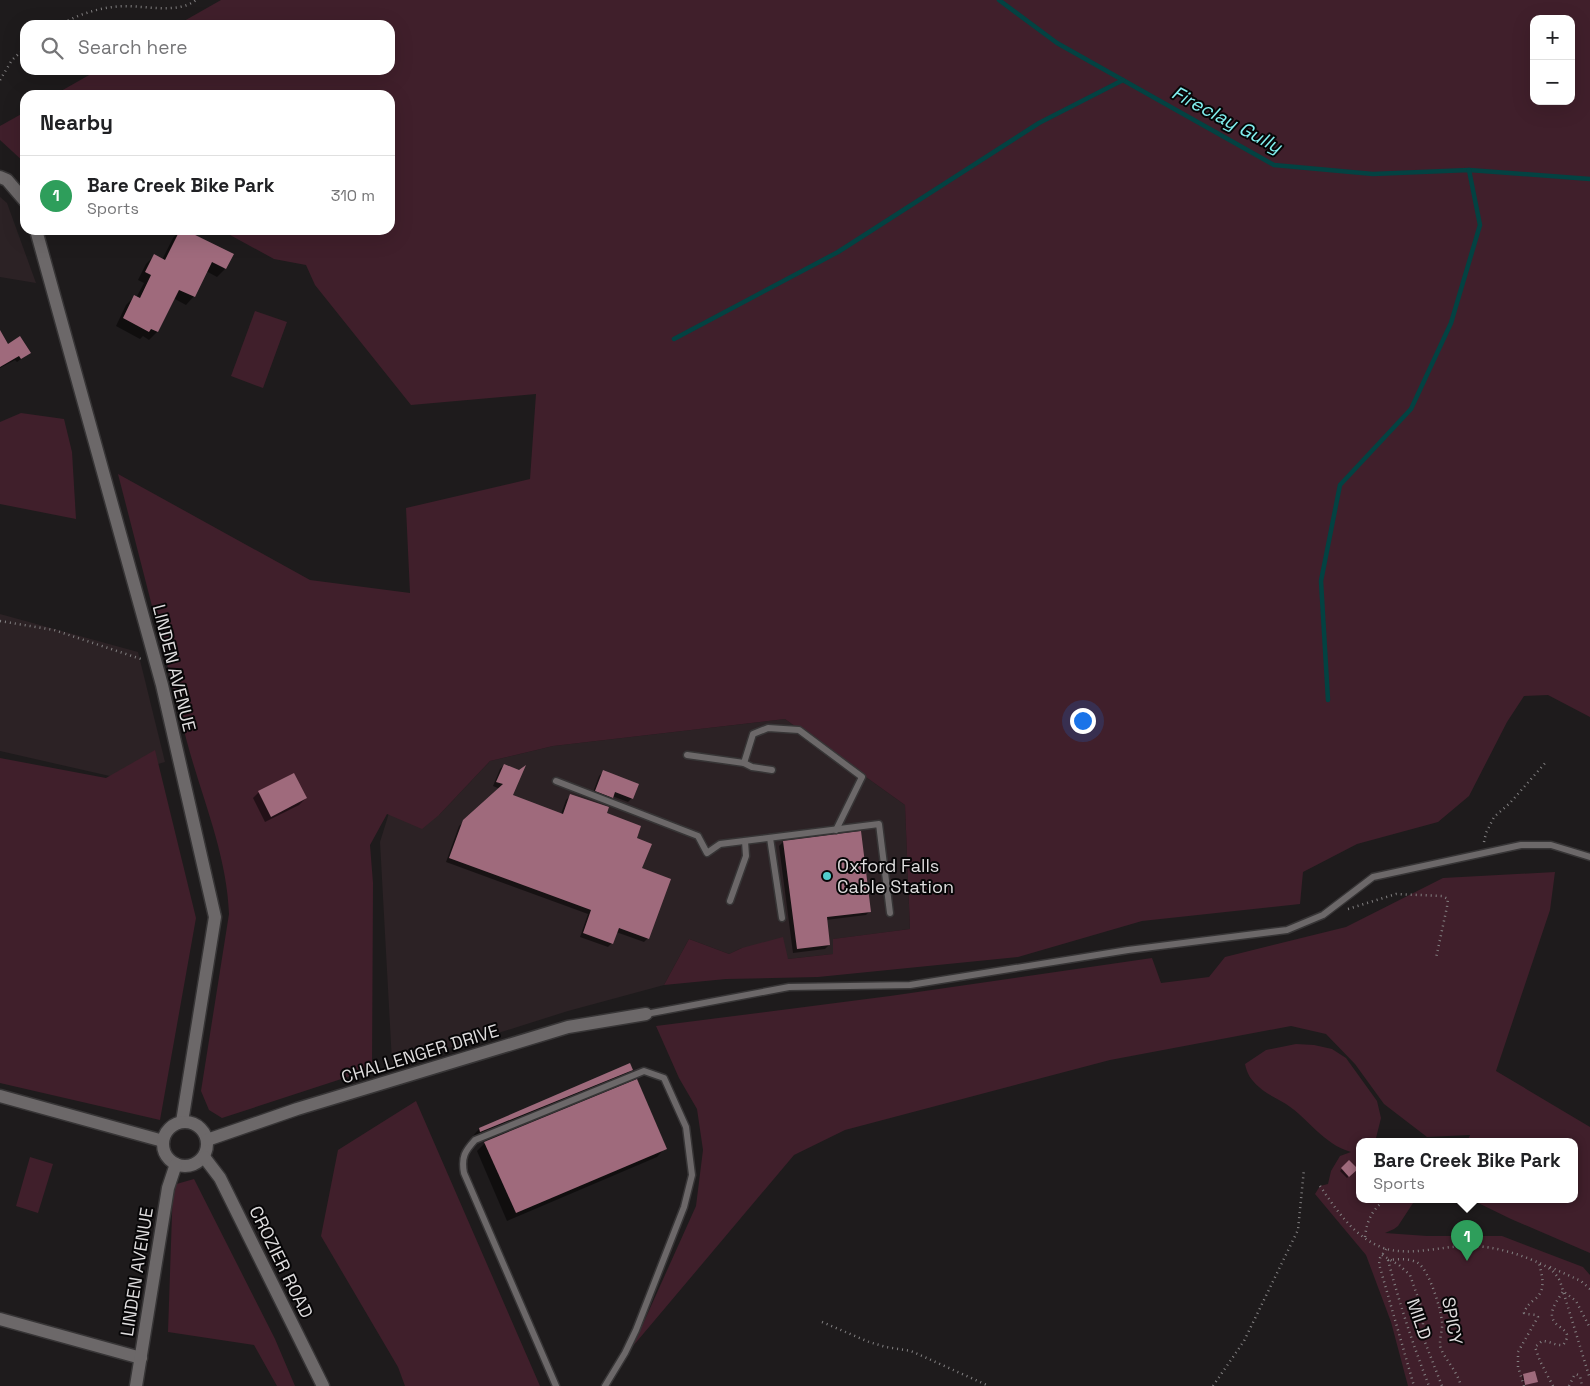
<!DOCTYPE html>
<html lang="en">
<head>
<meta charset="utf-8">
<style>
	body { margin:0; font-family:"Space Grotesk",sans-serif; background:#f6f6f6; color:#202124 }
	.controls { position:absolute; right:15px; top:15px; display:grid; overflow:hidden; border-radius:10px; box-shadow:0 5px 20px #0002 }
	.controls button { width:45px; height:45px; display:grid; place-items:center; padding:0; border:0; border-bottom:1px solid #e0e0e0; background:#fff; color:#202124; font:25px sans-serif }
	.you { position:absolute; left:1082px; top:720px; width:18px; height:18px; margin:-12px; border:4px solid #fff; border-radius:50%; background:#1a73e8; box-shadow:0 0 0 8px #1a73e833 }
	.badge { display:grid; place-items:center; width:32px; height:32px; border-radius:50%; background:#366e70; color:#fff; font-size:16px; font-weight:700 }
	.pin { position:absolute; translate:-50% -41px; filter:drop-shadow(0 1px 2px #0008) }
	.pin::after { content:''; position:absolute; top:26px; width:18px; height:15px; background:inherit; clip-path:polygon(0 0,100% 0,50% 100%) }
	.popup { position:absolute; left:1356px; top:1138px; width:222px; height:65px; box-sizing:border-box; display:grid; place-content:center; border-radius:10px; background:#fff; filter:drop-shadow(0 1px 4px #0005); font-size:16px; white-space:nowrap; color:#757577 }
	.popup b { font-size:19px; color:#202124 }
	.popup::after { content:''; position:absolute; left:50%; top:100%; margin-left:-10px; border:10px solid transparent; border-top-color:#fff }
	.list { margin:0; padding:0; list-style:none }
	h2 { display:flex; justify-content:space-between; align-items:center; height:65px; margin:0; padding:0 20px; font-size:21px }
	h2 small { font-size:16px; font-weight:400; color:#757577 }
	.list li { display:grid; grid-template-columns:32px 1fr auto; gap:15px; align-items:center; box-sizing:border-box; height:80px; padding:0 20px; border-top:1px solid #e0e0e0 }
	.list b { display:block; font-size:19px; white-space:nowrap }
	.list p { margin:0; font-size:16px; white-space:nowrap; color:#757577 }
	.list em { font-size:16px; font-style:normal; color:#757577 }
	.icon { flex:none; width:28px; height:28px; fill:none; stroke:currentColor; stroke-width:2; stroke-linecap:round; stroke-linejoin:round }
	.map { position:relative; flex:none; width:1590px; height:1386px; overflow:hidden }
	.search { position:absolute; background:#fff; box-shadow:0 5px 20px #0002; left:20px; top:20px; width:375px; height:55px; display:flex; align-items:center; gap:12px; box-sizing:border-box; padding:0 18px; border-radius:15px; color:#757577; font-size:19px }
	.panel { position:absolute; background:#fff; box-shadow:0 5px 20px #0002; left:20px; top:90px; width:375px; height:145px; border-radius:15px }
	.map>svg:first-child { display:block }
</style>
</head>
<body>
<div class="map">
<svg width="1590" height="1386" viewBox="0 0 1590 1386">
	<rect width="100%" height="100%" fill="#1e1b1c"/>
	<g fill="#2c2225">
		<path d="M 0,197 L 7,203 L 36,283 L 0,277 Z"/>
		<path d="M 0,614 L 138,652 L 165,762 L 114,777 L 0,751 Z"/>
		<path d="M 785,719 L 905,805 L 910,929 L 834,939 L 833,954 L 788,959 L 742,948 L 729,954 L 689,939 L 664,985 L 568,1011 L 460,1045 L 392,1062 L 380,842 L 393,800 L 439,815 L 490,761 L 553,746 Z"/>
	</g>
	<g fill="#401f2b" fill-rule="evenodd">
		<path d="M 221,0 L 1590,0 L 1590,717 L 1548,695 L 1524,696 L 1507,722 L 1469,796 L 1438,822 L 1357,844 L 1303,872 L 1300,904 L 1142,921 L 1018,957 L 818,977 L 726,979 L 664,985 L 689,939 L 729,954 L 742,948 L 783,937 L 788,959 L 833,954 L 833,939 L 910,929 L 905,805 L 785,719 L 553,746 L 490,761 L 439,815 L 422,829 L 387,814 L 370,845 L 373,883 L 372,1069 L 222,1118 L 209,1110 L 201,1091 L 229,914 C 227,855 202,798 187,742 C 164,653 141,563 118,474 L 310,580 L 410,593 L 406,508 L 530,479 L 536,394 L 411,405 L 315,285 L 306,265 L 274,259 L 221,230 L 390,230 L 390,95 L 54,95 L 98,70 L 390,70 L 390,25 L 177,25 ZM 1534,19 L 1571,19 L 1571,101 L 1534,101 Z"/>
		<path d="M 25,112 L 25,163 L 0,140 L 0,126 Z"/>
		<path d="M 255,311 L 287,322 L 263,388 L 231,376 Z"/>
		<path d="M 21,413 L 64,419 L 72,452 L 76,519 L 0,504 L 0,422 Z"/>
		<path d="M 155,750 L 196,918 L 160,1120 L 0,1083 L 0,758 L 106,778 Z"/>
		<path d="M 1555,872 L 1550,910 L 1496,1071 L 1590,1127 L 1590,1253 L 1511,1219 L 1472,1200 L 1574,1200 L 1574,1142 L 1467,1142 L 1470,1135 L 1427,1137 L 1384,1104 L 1355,1064 L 1326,1034 L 1291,1026 L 1110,1060 L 845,1130 L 794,1155 L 633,1346 L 696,1206 L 703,1150 L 697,1109 L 679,1078 L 656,1026 L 890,996 L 1152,958 L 1161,983 L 1209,977 L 1225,957 L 1346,927 L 1443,878 Z"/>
		<path d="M 1296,1044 L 1314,1045 L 1332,1049 L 1346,1058 L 1377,1101 L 1381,1118 L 1375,1142 L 1360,1142 L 1360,1200 L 1415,1200 L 1398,1226 L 1394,1229 L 1385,1233 L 1427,1236 L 1502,1236 L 1583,1267 L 1590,1275 L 1590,1386 L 1408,1386 L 1391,1322 L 1366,1255 L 1315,1194 L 1320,1186 L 1328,1184 L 1331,1171 L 1340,1156 L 1351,1152 C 1323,1144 1309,1119 1286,1104 C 1277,1098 1266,1094 1259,1087 C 1251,1080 1247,1074 1245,1064 L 1266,1050 Z"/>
		<path d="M 416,1101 L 540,1386 L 405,1386 L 398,1367 L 321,1236 L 338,1150 Z"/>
		<path d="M 30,1157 L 53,1164 L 38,1213 L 16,1206 Z"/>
		<path d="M 194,1179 L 275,1339 L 295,1386 L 277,1386 L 254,1345 L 168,1332 L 173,1185 Z"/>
	</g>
	<g fill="#0007">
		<path d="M 180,230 L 225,269 L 217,277 L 206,271 L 194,296 L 186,305 L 173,298 L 157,332 L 149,340 L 143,336 L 140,339 L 116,326 L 126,305 L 134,297 L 136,298 L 144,283 L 138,280 L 146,264 L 154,256 L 162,260 L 173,238 Z"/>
		<path d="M 0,334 L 7,346 L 29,353 L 17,362 L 15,360 L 0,368 Z"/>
		<path d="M 504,765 L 512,796 L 561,814 L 566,800 L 570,796 L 605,814 L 635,839 L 648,938 L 644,942 L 616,932 L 612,943 L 608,947 L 580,937 L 588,914 L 446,862 L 459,826 L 500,789 L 493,786 L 500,769 Z"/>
		<path d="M 603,772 L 632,798 L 628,802 L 612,796 L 607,801 L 592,795 L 599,776 Z"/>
		<path d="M 259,792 L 306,798 L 299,805 L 265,822 L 253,798 Z"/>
		<path d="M 860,833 L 870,911 L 866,915 L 826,920 L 829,945 L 825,949 L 793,953 L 779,846 L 783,842 Z"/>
		<path d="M 629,1065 L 631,1070 L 623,1078 L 472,1140 L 471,1138 L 479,1129 Z"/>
		<path d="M 485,1143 L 665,1148 L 657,1157 L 507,1221 L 477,1151 Z"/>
		<path d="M 1349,1162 L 1356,1169 L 1347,1178 L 1340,1171 Z"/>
		<path d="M 1524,1375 L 1537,1381 L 1524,1385 L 1522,1376 Z"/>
	</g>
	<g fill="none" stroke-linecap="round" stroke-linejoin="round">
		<g stroke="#034242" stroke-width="4.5">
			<path d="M 999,0 L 1057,43 L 1274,165 L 1373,174 L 1469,170 L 1590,179"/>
			<path d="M 674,339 L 838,252 L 1039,123 L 1123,80"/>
			<path d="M 1328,700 L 1321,581 L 1340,485 L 1411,409 L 1451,323 L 1480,225 L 1469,170"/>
		</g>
	</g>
	<g fill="#9f6a7c">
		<path d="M 180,230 L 185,230 L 234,254 L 226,269 L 212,262 L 195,297 L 179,290 L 158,332 L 151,329 L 149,332 L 123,318 L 134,295 L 140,298 L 151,275 L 145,272 L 154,254 L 165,260 Z"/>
		<path d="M 0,330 L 8,344 L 20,336 L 31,353 L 21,359 L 19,356 L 0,367 Z"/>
		<path d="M 504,764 L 519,770 L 526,765 L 513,795 L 563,814 L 570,794 L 609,807 L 607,813 L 641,826 L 637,838 L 652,844 L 642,868 L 671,879 L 649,939 L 619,928 L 613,944 L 583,933 L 591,910 L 449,858 L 463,820 L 503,784 L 496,782 Z"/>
		<path d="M 603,770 L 639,784 L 633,799 L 615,792 L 613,798 L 595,791 Z"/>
		<path d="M 294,773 L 307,798 L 271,817 L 258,791 Z"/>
		<path d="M 861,831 L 871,912 L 827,917 L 830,945 L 797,949 L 783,841 Z"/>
		<path d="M 630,1063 L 633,1070 L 480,1132 L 479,1128 Z"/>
		<path d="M 637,1079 L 667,1149 L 516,1213 L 484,1142 Z"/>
		<path d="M 1349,1160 L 1358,1169 L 1349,1177 L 1341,1168 Z"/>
		<path d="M 1535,1371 L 1538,1382 L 1525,1385 L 1523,1374 Z"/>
	</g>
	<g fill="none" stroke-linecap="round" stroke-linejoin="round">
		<defs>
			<g id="service">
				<path d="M 687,755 L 744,763 L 753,734 L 768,728 L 799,730 L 862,777 L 836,830"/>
				<path d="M 744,763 L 752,767 L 772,770"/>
				<path d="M 556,781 L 698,836 L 707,853 L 720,844 L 879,824 L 890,913"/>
				<path d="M 770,838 L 782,918"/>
				<path d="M 730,901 L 746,856 L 745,841"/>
				<path d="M 646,1014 L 789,987 L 910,985 L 1128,950 L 1287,930 L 1323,915 L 1373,877 L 1521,845 L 1551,845 L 1590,857"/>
				<path d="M 556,1386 L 464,1173 C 461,1157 465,1151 475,1140 L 644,1071 L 664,1078 L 686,1127 L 692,1175 L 684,1207 L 636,1330 L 625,1353 L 605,1386"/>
			</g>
			<g id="minor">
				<path d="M 0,177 L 7,180 L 25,201"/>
				<path d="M 36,230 L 162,685 L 215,917 L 182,1122"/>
				<path d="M 0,1096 L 163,1141"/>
				<circle cx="185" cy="1144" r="22"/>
				<path d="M 207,1140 L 297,1109 L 568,1027 L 646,1014"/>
				<path d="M 204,1157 L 220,1178 L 323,1386"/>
				<path d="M 0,1319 L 141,1358"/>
				<path d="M 136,1386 L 168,1188 L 176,1164"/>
			</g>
		</defs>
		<use href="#service" stroke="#373536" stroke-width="9"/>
		<use href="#minor" stroke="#373536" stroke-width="15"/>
		<g stroke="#838182" stroke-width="2.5" stroke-dasharray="1 4" stroke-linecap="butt">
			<path d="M 59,25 C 76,16 94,9 113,7 C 139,3 176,16 196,0"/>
			<path d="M 0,80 L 12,60 L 25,48"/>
			<path d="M 0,621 L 54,630 L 141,659"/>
			<path d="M 1484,842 L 1486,833 L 1494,817 L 1510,803 L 1546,762"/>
			<path d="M 1348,909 L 1396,894 L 1442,896 L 1448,899 L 1447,907 L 1436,958"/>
			<path d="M 1320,1186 C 1336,1209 1353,1236 1381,1247 C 1404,1257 1439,1247 1464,1246 C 1487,1245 1509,1251 1530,1259 C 1544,1265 1553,1268 1560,1281 L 1590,1379"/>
			<path d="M 1365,1237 C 1367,1220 1372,1210 1385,1200"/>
			<path d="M 1386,1249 L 1380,1258 L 1379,1264 L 1414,1386"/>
			<path d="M 1382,1255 L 1399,1265 L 1410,1275 L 1423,1312 L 1423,1337 L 1442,1386"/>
			<path d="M 1388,1260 C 1397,1259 1410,1258 1418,1263 C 1429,1270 1441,1309 1442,1322 C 1443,1331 1438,1341 1441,1349 C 1447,1362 1457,1371 1461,1386"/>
			<path d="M 1388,1260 C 1399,1302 1413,1345 1429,1386"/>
			<path d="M 1550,1267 L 1581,1281 L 1590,1289"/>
			<path d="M 822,1322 L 869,1342 L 886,1347 L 911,1351 L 989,1386"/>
			<path d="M 1213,1386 L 1244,1341 L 1298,1230 L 1304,1169"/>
			<path d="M 1524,1386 L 1518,1367 L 1518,1352 L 1538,1317 L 1537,1315 L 1526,1314 L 1524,1313 C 1526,1307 1529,1304 1534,1300 C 1547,1290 1542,1276 1539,1263"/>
			<path d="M 1553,1386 L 1540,1361 L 1535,1347 L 1542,1341 C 1550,1341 1556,1346 1563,1345 C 1576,1328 1554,1330 1552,1316 C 1551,1308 1559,1298 1563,1291 L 1576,1301 L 1590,1328"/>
			<path d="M 1569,1386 L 1574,1376 L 1576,1374 L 1580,1376 L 1582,1386"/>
		</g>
		<use href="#service" stroke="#6c6869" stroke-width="6"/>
		<use href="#minor" stroke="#6c6869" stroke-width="12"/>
	</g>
	<circle fill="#52cdcd" stroke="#070607" stroke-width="2" cx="827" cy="876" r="5"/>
	<g text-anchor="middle" stroke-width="4" stroke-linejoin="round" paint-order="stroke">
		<g font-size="18" fill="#dedcdd" stroke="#070607">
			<text transform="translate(174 668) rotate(76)" y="6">LINDEN AVENUE</text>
			<text transform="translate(420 1054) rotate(-17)" y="6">CHALLENGER DRIVE</text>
			<text transform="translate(281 1262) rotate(64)" y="6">CROZIER ROAD</text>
			<text transform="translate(137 1272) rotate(-81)" y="6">LINDEN AVENUE</text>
			<text transform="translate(1419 1319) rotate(71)" y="6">MILD</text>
			<text transform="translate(1452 1321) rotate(80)" y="6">SPICY</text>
		</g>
		<g font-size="18" fill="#dedcdd" stroke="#070607" text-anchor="start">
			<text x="837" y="872">Oxford Falls<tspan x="837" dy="21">Cable Station</tspan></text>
		</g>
		<g font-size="19" font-style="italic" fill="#82f0f0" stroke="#070607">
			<text transform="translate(1227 119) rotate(28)" y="7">Fireclay Gully</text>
		</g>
	</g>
</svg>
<div class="controls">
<button>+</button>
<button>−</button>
</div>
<div class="you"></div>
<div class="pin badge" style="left:1467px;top:1261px;background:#2e9e5b">1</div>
<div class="popup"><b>Bare Creek Bike Park</b>Sports</div>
<div class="search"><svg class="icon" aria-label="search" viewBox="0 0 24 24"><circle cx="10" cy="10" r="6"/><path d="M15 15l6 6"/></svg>Search here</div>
<section class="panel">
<h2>Nearby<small></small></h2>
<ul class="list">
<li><span class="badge" style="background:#2e9e5b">1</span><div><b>Bare Creek Bike Park</b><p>Sports</p></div><em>310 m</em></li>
</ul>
</section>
</div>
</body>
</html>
